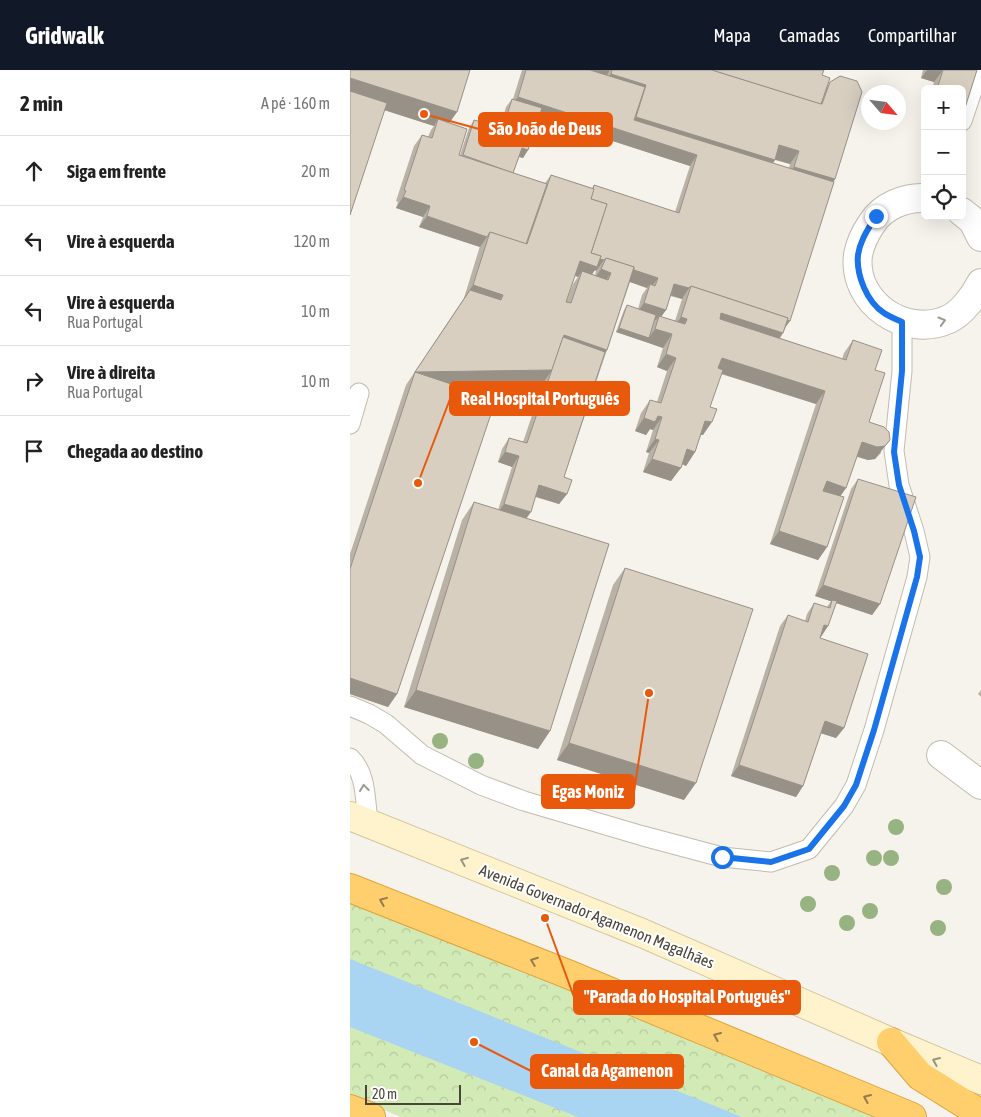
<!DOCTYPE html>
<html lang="pt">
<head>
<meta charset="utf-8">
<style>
	body { margin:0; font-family:"Asap Condensed",sans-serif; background:#f6f6f6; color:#222 }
	.controls { position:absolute; right:15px; top:15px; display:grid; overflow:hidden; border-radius:8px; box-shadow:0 5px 20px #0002 }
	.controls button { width:45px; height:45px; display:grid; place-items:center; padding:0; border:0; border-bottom:1px solid #e0e0e0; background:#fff; color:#222; font:25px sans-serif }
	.compass { position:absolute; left:511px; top:15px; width:45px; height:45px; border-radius:50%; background:#fff; box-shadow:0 5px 20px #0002; rotate:118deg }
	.scale { position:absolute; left:15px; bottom:12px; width:96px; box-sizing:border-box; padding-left:5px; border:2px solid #4b4439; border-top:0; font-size:14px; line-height:18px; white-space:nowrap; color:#4b4439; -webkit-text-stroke:4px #fff; paint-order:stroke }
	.stop { position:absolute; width:15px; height:15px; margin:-11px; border:4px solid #1a73e8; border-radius:50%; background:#fff }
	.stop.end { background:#1a73e8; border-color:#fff; box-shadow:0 1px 5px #0008 }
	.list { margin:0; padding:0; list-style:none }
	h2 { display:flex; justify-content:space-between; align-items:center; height:65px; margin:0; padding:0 20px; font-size:21px }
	h2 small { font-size:16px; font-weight:400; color:#767676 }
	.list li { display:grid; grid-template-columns:32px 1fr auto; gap:15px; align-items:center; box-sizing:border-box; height:70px; padding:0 20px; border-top:1px solid #e0e0e0 }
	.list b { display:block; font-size:19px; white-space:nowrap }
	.list p { margin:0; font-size:16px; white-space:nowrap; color:#767676 }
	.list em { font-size:16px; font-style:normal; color:#767676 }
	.icon { flex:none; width:28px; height:28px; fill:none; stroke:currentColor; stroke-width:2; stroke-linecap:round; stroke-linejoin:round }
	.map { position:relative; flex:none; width:631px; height:1047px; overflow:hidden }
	header { display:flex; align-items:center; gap:30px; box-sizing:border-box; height:70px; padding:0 25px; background:#111827; color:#fff }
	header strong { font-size:24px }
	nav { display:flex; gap:28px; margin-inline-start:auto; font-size:18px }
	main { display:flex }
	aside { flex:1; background:#fff }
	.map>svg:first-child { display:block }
</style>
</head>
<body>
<header>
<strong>Gridwalk</strong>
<nav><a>Mapa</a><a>Camadas</a><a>Compartilhar</a></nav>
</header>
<main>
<aside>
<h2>2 min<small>A pé · 160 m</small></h2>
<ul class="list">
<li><svg class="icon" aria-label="ahead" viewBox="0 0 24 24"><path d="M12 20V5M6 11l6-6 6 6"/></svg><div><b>Siga em frente</b></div><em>20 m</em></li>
<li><svg class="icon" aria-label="left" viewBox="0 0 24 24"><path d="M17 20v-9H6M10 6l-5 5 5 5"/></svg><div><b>Vire à esquerda</b></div><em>120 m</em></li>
<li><svg class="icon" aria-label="left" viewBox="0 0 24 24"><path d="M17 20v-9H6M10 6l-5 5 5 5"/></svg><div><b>Vire à esquerda</b><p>Rua Portugal</p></div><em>10 m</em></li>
<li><svg class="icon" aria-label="right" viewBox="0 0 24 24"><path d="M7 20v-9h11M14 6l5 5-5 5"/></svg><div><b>Vire à direita</b><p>Rua Portugal</p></div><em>10 m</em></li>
<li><svg class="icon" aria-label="arrive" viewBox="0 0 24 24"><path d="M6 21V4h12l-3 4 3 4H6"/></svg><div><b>Chegada ao destino</b></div></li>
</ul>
</aside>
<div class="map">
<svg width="631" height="1047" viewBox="0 0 631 1047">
	<defs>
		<pattern id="park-crowns" width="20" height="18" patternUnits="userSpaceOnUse" patternTransform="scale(1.25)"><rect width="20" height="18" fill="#d2eab5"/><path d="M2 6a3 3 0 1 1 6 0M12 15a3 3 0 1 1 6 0" fill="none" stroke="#b6ca9c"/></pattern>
	</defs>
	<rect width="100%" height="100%" fill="#f6f3ec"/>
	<path fill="url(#park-crowns)" d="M 0,818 L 562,1047 L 51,1047 L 0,1026 Z"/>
	<path fill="#a9d4f2" d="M 0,889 L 392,1047 L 228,1047 L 0,957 Z"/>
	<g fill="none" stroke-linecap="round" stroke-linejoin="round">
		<defs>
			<g id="lane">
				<path d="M 612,51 L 629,0"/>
				<path d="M 0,354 L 9,323"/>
				<path d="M 0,636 L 19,644 L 36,654 L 72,685 L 131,715 L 174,731 L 293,766 L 372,787 L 421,792 L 459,779 L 494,736 L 506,715 L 524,660 L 567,507 L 570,487 L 564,461 L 549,415 L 544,381 L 552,301 L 552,252"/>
				<path d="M 0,688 C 17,704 15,731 18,752"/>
			</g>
			<g id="street">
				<path d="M 575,128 C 555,127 533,136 522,153 C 516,162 510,173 508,185 C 502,233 556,269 599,249 C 612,243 625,225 631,213"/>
				<path d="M 612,142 L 623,151 L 631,167"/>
				<path d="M 591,685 L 631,715"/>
			</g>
			<path id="secondary" d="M 0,746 L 292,863 L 541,972 L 631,1010"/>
			<g id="highway">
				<path d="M 0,818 L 220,905 L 562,1047"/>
				<path d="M 541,972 L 570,1006 L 631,1044"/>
				<path d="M 0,1039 L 21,1047"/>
			</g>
		</defs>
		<use href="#lane" stroke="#c2bbae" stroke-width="21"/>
		<use href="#street" stroke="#c2bbae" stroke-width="30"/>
		<use href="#secondary" stroke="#d6c79b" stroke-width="30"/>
		<use href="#highway" stroke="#e0a43c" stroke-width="30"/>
		<use href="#lane" stroke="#fff" stroke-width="19"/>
		<use href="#street" stroke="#fff" stroke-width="28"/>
		<use href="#secondary" stroke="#fff3cd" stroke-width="28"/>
		<use href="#highway" stroke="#ffcf6e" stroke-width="28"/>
	</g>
	<g fill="#97b381">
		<circle cx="90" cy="671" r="8"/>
		<circle cx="126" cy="691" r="8"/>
		<circle cx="546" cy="757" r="8"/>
		<circle cx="524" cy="788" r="8"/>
		<circle cx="541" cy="788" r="8"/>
		<circle cx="482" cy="803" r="8"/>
		<circle cx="594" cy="817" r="8"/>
		<circle cx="458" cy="834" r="8"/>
		<circle cx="520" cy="841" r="8"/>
		<circle cx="497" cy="853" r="8"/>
		<circle cx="588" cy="858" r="8"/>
	</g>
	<g fill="#bab2a6" fill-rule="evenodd">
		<path d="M 0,0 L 107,42 L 99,53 L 109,85 L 110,85 L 119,58 L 124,50 L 150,57 L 156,37 L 162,29 L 163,29 L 172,0 L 474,0 L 472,5 L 478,15 L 480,12 L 485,109 L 435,259 L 430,268 L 492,289 L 494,283 L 503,270 L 525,300 L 519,352 L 531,383 L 525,389 L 518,390 L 507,387 L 496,418 L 490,426 L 477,477 L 468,490 L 420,474 L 466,334 L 371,304 L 360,337 L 353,365 L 351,365 L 345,382 L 336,396 L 332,394 L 321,411 L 293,402 L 299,383 L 296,382 L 303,360 L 300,359 L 296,365 L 285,361 L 291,343 L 300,330 L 307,332 L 317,301 L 307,297 L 313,278 L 266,262 L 274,240 L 277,235 L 288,239 L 292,225 L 297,218 L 280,212 L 214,407 L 217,424 L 209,434 L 185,427 L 176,448 L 200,661 L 188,679 L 54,637 L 112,450 L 124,432 L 148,440 L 162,397 L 148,392 L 152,379 L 159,368 L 173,372 L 193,313 L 103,315 L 47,624 L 38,637 L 0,624 L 0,484 L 56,315 L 114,228 L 130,176 L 130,177 L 69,157 L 73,147 L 46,138 L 48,132 L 46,131 L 64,76 L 72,65 L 78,67 L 81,60 L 84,56 L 34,40 ZM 189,47 L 340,96 L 325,142 L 244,115 L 242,118 L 201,105 L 195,113 L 163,103 L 169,87 L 173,88 L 178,80 ZM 425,90 L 440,94 L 439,98 L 423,93 ZM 245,200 L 246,201 L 245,205 L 242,204 ZM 225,206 L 228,207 L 223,214 L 216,232 ZM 320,226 L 332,229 L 325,251 L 311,247 L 316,240 Z"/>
		<path d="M 573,0 L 627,0 L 614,41 L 612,44 L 612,19 L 582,19 L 584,12 L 571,8 Z"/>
		<path d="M 508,409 L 530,534 L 522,545 L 486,533 L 478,556 L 470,567 L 494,658 L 486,668 L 471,663 L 453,716 L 446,727 L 381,706 L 430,556 L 438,545 L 455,551 L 457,544 L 464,533 L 477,537 L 481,531 L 465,526 L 501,419 Z"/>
		<path d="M 275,498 L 334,730 L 207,690 L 263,515 Z"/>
		<path d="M 631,620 L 631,627 L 628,624 Z"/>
	</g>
	<g fill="#979187">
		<path d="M 229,0 L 260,0 L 255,8 Z"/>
		<path d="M 577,0 L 593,0 L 584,12 L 571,8 Z"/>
		<path d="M 261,4 L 296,15 L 287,28 L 252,17 Z"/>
		<path d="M 0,8 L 107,42 L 95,59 L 88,49 L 84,56 L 0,29 Z"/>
		<path d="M 168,27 L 347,85 L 340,96 L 160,38 Z"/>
		<path d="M 286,47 L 425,90 L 416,103 L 277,61 Z"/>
		<path d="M 429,75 L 449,81 L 440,94 L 420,88 Z"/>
		<path d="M 172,78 L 178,80 L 173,88 L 166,86 Z"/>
		<path d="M 444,97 L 485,109 L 476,122 L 435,110 Z"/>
		<path d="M 53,127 L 80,136 L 73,147 L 46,138 Z"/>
		<path d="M 77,146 L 137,167 L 130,177 L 69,157 Z"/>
		<path d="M 239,185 L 254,190 L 246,201 L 245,200 L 238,210 L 232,201 L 228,207 L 221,204 L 230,191 Z"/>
		<path d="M 255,190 L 308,208 L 300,219 L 300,214 L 297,218 L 260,205 L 261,203 L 252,216 L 242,212 L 251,199 Z"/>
		<path d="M 324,214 L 339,218 L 332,229 L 317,224 Z"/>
		<path d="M 123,215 L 153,225 L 144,238 L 114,228 Z"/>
		<path d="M 340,219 L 440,251 L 432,262 Z"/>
		<path d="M 294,233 L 316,240 L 308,251 L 309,246 L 306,250 L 286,244 Z"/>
		<path d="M 371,243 L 433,263 L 424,276 L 362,256 Z"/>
		<path d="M 331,247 L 337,249 L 328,262 L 322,260 Z"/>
		<path d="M 269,258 L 299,268 L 296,272 L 266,262 Z"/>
		<path d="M 305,259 L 322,264 L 313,278 L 296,272 Z"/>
		<path d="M 214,265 L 257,280 L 248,293 L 209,279 Z"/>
		<path d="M 316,284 L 326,288 L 317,301 L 307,297 Z"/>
		<path d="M 372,288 L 475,321 L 466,334 L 363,301 Z"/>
		<path d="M 202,300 L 193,313 L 61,315 L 65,302 Z"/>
		<path d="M 308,346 L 312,347 L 303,360 L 300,359 L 296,365 L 285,361 L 294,348 Z"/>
		<path d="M 355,351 L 362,352 L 353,365 L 346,364 Z"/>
		<path d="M 305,369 L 309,370 L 299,383 L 296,382 Z"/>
		<path d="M 540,370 L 525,389 L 518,390 L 503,385 L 512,372 Z"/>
		<path d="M 337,379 L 345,382 L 336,396 L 328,392 Z"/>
		<path d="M 155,382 L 169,386 L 162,397 L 148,392 Z"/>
		<path d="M 302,389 L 331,398 L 321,411 L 293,402 Z"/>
		<path d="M 477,411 L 496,418 L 487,431 L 468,424 Z"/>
		<path d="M 189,415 L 217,424 L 209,434 L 181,425 Z"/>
		<path d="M 154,434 L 181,442 L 173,453 L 146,445 Z"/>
		<path d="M 429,461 L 477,477 L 468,490 L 420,474 Z"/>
		<path d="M 473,515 L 530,534 L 522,545 L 465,526 Z"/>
		<path d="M 474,555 L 478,556 L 471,567 L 466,565 Z"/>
		<path d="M 0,608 L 47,624 L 38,637 L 0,624 Z"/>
		<path d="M 66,620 L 200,661 L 188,679 L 54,637 Z"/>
		<path d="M 475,651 L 494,658 L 486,668 L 467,662 Z"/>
		<path d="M 219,673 L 346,713 L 334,730 L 207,690 Z"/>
		<path d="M 389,695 L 453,716 L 446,727 L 381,706 Z"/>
	</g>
	<g fill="#d8cfc1" stroke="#979187">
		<path d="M 0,0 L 120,0 L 107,42 L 0,8 Z"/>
		<path d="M 176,0 L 240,0 L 295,17 L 284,50 L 484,112 L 440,251 L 437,250 L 438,248 L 341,216 L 339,218 L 324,214 L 316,240 L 294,233 L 300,214 L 305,216 L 308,208 L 284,200 L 284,197 L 256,188 L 254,190 L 250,189 L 251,186 L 241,183 L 257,134 L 241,129 L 244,115 L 329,143 L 347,85 L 168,27 Z"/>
		<path d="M 262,0 L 362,0 L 472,34 L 480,12 L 490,6 L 507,11 L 512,22 L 485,109 L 444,97 L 449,81 L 429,75 L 425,90 L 286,47 L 296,15 L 261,4 Z"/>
		<path d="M 362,0 L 474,0 L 472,5 L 480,8 L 471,34 Z"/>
		<path d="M 593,0 L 627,0 L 614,41 L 612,40 L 612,19 L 587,19 Z"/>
		<path d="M 0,21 L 37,33 L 0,145 Z"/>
		<path d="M 162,29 L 192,38 L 178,80 L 172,78 L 163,103 L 113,85 L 124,50 L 153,58 Z"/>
		<path d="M 88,49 L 117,59 L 109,85 L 197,114 L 176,174 L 140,162 L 137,167 L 77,146 L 80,136 L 53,127 L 56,121 L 54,120 L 72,65 L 82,68 Z"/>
		<path d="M 201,105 L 244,119 L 241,129 L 257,134 L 241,183 L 251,186 L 247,197 L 230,191 L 216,232 L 221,233 L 232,201 L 258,210 L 261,203 L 251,199 L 256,188 L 284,197 L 257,280 L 214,265 L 202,300 L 65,302 L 146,329 L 47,624 L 0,608 L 0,499 L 65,302 L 120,220 L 151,230 L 153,225 L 123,215 L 140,162 L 177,174 Z"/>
		<path d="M 341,216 L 438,248 L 433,263 L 371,243 L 370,249 L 496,290 L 503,270 L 532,280 L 525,300 L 535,303 L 519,352 L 534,357 L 539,362 L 540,370 L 535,376 L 527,377 L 512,372 L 496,418 L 477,411 L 473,421 L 494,427 L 477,477 L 429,461 L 475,321 L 372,288 L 368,298 L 373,300 L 360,337 L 367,339 L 362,352 L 355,351 L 345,382 L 337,379 L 331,398 L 302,389 L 309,370 L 305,369 L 312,347 L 308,346 L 305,352 L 294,348 L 300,330 L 311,333 L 326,288 L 316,284 L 322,264 L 305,259 L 309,246 L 335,254 L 337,249 L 331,247 Z"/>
		<path d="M 277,235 L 306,245 L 299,268 L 269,258 Z"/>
		<path d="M 213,267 L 255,282 L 214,407 L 222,410 L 217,424 L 189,415 L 181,442 L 154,434 L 169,386 L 155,382 L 159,368 L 177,373 Z"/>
		<path d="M 508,409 L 566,427 L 530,534 L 473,515 Z"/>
		<path d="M 124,432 L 259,474 L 200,661 L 66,620 Z"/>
		<path d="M 275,498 L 403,539 L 346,713 L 219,673 Z"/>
		<path d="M 482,530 L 487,531 L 478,556 L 474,555 L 470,568 L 518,584 L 494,658 L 475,651 L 453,716 L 389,695 L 438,545 L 458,552 L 464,533 L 480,538 Z"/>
	</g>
	<defs><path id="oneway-chevron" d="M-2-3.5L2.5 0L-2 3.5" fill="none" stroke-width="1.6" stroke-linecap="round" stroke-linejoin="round" transform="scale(1.25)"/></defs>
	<g stroke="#9c9892">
		<use href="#oneway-chevron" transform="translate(592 251) rotate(-16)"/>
		<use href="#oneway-chevron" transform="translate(14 718) rotate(-97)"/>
	</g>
	<g stroke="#9c937c">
		<use href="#oneway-chevron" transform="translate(114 791) rotate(-158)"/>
		<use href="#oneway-chevron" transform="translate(586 991) rotate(-157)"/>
	</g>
	<g stroke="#937c4e">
		<use href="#oneway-chevron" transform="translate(33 831) rotate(-158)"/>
		<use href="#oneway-chevron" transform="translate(184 891) rotate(-159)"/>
		<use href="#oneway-chevron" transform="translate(367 966) rotate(-157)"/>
		<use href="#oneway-chevron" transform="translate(517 1028) rotate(-157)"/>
	</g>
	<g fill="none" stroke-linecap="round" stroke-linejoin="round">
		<path stroke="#1a73e8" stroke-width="6" d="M 372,787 L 421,792 L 459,779 L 494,736 L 506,715 L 524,660 L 567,507 L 570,487 L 564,461 L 549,415 L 544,382 L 552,301 L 552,252 C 546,249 540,247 534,243 C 517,232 506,205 508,185 C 510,170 519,158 526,146"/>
	</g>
	<g text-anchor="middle" stroke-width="4" stroke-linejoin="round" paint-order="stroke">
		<g font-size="16" fill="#4b4439" stroke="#fff">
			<text transform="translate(247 846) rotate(22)" y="6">Avenida Governador Agamenon Magalhães</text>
		</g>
	</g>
	<path fill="none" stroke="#e8590c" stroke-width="2" d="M74 44L129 59M68 413L100 329M299 623L284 722M195 848L224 927M124 972L181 1001"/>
	<g fill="#e8590c" stroke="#fff" stroke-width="2">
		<circle cx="74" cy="44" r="5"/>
		<circle cx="68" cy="413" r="5"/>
		<circle cx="299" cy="623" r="5"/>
		<circle cx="195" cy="848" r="5"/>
		<circle cx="124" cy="972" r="5"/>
	</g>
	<g fill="#e8590c" stroke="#e8590c" stroke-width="2">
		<rect x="129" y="43" width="133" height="33" rx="5"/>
		<rect x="100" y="312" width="179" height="33" rx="5"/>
		<rect x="192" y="705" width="92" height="33" rx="5"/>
		<rect x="224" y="911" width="226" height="33" rx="5"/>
		<rect x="181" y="985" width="152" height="33" rx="5"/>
	</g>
	<g font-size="18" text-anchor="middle" font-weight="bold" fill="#fff">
		<text x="195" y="65">São João de Deus</text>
		<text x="190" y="335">Real Hospital Português</text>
		<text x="238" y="728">Egas Moniz</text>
		<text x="337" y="933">"Parada do Hospital Português"</text>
		<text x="257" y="1007">Canal da Agamenon</text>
	</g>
</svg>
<div class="controls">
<button>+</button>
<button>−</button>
<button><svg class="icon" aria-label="locate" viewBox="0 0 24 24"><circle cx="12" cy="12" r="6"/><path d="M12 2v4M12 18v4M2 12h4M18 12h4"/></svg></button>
</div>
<svg class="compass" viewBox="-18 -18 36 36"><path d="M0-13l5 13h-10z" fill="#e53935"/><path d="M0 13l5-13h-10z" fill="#767676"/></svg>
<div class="scale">20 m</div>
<div class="stop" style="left:372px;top:787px"></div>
<div class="stop end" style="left:526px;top:146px"></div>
</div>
</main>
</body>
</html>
